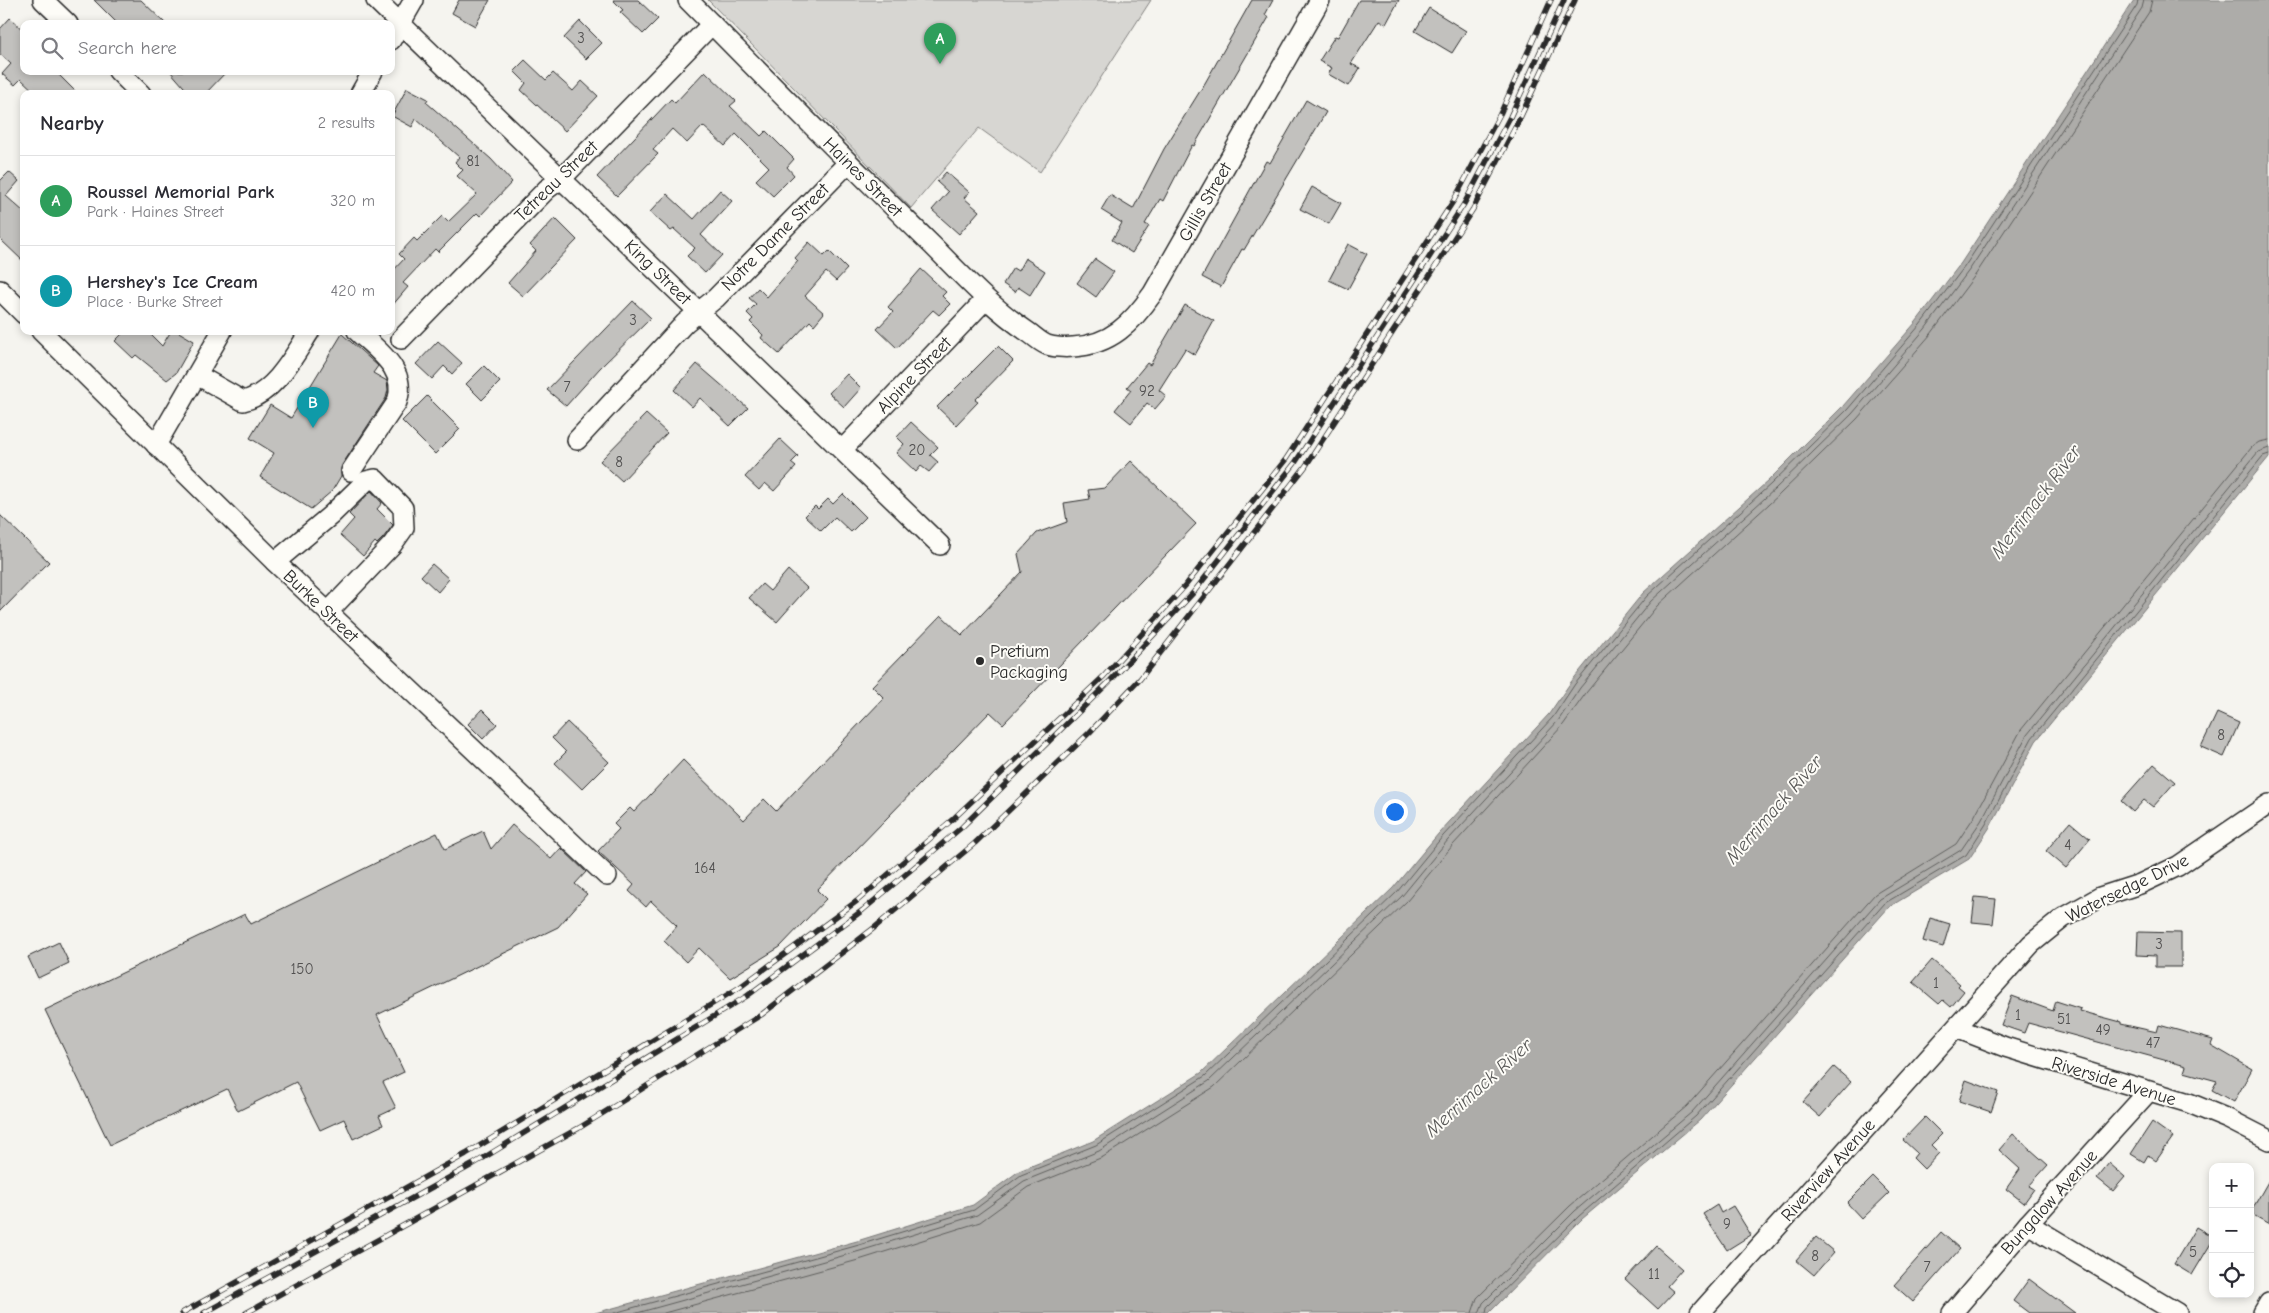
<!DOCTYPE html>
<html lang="en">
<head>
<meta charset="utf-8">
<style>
	body { margin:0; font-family:"Comic Neue",sans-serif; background:#f2f2f3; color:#2b2b33 }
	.controls { position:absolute; right:15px; bottom:15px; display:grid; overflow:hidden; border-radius:10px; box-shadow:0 2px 8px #0003 }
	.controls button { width:45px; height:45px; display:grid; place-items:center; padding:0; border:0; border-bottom:1px solid #e1e1e2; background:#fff; color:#2b2b33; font:25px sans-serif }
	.you { position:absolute; left:1394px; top:811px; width:18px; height:18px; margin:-12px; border:4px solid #fff; border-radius:50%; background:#1a73e8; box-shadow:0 0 0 8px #1a73e833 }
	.badge { display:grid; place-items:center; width:32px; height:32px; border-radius:50%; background:#d93025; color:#fff; font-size:16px; font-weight:700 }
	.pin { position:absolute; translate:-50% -41px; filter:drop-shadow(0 1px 2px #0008) }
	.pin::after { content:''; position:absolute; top:26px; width:18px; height:15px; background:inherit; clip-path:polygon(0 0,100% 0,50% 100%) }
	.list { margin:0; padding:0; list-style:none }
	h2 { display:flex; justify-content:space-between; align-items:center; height:65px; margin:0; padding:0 20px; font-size:21px }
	h2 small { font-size:16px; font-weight:400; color:#7c7c81 }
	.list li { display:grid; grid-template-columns:32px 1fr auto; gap:15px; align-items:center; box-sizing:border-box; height:90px; padding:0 20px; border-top:1px solid #e1e1e2 }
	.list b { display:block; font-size:19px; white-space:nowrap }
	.list p { margin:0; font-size:16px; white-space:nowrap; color:#7c7c81 }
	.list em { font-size:16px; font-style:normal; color:#7c7c81 }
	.icon { flex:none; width:28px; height:28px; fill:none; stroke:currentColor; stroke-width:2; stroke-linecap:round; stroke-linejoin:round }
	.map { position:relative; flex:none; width:2269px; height:1313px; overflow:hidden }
	.search { position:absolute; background:#fff; box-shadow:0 2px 8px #0003; left:20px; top:20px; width:375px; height:55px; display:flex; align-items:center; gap:12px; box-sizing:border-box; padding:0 18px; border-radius:10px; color:#7c7c81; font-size:19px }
	.panel { position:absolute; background:#fff; box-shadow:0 2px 8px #0003; left:20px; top:90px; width:375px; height:245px; border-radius:10px }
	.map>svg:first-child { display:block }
</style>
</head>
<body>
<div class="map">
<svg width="2269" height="1313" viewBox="0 0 2269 1313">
	<rect width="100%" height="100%" fill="#f5f4ef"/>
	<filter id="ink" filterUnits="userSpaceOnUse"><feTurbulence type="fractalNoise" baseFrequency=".02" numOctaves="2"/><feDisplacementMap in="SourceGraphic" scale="10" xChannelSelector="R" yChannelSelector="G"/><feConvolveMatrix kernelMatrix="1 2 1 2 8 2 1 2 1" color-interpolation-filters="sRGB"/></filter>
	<g filter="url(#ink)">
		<path fill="#d7d6d2" stroke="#81807e" d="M 708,0 L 1151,0 L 1040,172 L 979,128 L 911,208 Z"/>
		<path fill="#adaca9" stroke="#797877" d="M 2134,0 L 2269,0 L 2269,457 L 2036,741 L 1990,827 L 1969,859 L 1889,907 L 1700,1120 L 1582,1219 L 1489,1313 L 595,1313 L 857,1241 L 973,1205 L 1019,1171 L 1093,1141 L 1201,1073 L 1393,888 L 1439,833 L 1549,714 L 1571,682 L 1643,593 L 1768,481 L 1843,406 L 1916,322 L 1961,263 Z"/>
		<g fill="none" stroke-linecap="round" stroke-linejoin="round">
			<g stroke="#5f5f5d" stroke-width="1">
				<path d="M 614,1313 L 859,1245 L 974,1210 L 1021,1175 L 1096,1145 L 1205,1076 L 1397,892 L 1443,836 L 1553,717 L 1575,684 L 1647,596 L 1771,484 L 1847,410 L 1920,325 L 1965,266 L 2137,5 L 2138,0"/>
				<path d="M 637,1313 L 860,1251 L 977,1215 L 1024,1181 L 1099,1151 L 1209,1081 L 1402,896 L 1448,840 L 1558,721 L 1580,688 L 1651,601 L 1775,489 L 1852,414 L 1925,329 L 1970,269 L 2142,8 L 2144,0"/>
				<path d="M 664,1313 L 862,1259 L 980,1222 L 1028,1187 L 1103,1157 L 1214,1087 L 1407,901 L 1453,845 L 1563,725 L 1586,693 L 1657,606 L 1780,494 L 1857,419 L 1931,334 L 1976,274 L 2149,12 L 2152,0"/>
				<path d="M 1472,1313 L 1477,1298 L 1570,1206 L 1687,1106 L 1875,894 L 1956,844 L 1974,817 L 2021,730 L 2252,447 L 2259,442 L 2269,440"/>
				<path d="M 1479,1313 L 1483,1303 L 1575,1211 L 1692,1112 L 1880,899 L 1961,850 L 1981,821 L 2027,735 L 2258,452 L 2269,448"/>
				<path d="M 1486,1313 L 1487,1307 L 1579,1216 L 1696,1116 L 1885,903 L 1966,855 L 1986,824 L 2032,738 L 2263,456 L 2269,454"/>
			</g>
		</g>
		<g fill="#c2c1be" stroke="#2b2b2b">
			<path d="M 94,0 L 141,0 L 166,24 L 118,24 Z"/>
			<path d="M 459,0 L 490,0 L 475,26 L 452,13 Z"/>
			<path d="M 613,0 L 638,0 L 658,19 L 643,34 L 620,12 L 623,10 Z"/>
			<path d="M 1252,0 L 1273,0 L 1265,15 L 1269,17 L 1194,146 L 1192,145 L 1163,201 L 1160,199 L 1145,224 L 1149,226 L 1132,253 L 1112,240 L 1122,223 L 1101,210 L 1110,195 L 1133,209 L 1164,149 L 1205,83 Z"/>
			<path d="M 1359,0 L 1399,0 L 1386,24 L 1379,20 L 1351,64 L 1360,68 L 1349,86 L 1328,74 L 1332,68 L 1319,61 L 1335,36 L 1338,37 Z"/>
			<path d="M 1429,8 L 1466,31 L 1452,53 L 1415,31 Z"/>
			<path d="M 10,18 L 24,31 L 24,71 L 55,71 L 78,94 L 37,94 L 21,79 L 15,85 L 2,74 L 11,64 L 0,54 L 0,29 Z"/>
			<path d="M 580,21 L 602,43 L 586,59 L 564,38 Z"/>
			<path d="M 525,60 L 546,80 L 553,73 L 573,91 L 582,81 L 598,96 L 565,131 L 521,90 L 526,83 L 514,71 Z"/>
			<path d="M 170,71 L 227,71 L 205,94 L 190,94 Z"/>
			<path d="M 705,71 L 736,101 L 730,106 L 761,136 L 766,131 L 794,159 L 787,167 L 794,175 L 773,196 L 756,180 L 769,167 L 736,134 L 725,146 L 703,126 L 687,143 L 672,129 L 653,150 L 658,154 L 617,196 L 597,177 L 671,99 L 675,103 Z"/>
			<path d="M 407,88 L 428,99 L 426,102 L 491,159 L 512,182 L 480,216 L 477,213 L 438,252 L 435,249 L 403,283 L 408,287 L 391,307 L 391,273 L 404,259 L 399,254 L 414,238 L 417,241 L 442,216 L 448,222 L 477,194 L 457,176 L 463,170 L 455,162 L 459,157 L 416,119 L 412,127 L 392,116 Z"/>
			<path d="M 1306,100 L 1326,112 L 1244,250 L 1242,249 L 1221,287 L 1202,277 L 1266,161 L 1270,163 Z"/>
			<path d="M 9,172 L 19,181 L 6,196 L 24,212 L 24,262 L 0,239 L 0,181 Z"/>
			<path d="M 946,172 L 969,192 L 964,198 L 979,211 L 959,234 L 932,210 L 948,192 L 937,182 Z"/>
			<path d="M 1312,187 L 1341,203 L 1329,224 L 1300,209 Z"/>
			<path d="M 720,190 L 732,201 L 701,235 L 722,255 L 705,273 L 687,256 L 695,248 L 674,229 L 671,231 L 650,212 L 667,194 L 694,219 Z"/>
			<path d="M 555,218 L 577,240 L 523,296 L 508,283 L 536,251 L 530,245 Z"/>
			<path d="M 809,242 L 824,256 L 829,251 L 847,269 L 836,281 L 826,272 L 805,296 L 824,313 L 814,325 L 810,321 L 779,354 L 761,338 L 763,335 L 750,322 L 753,319 L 747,313 L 756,304 L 749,298 L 758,288 L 767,297 L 798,261 L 795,258 Z"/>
			<path d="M 1348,244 L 1367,254 L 1348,289 L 1329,280 Z"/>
			<path d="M 1025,258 L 1045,271 L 1030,295 L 1018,287 L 1015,292 L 1003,284 L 1013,268 L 1018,271 Z"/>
			<path d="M 1095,259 L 1114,272 L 1096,297 L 1077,283 Z"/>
			<path d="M 921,269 L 946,292 L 942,296 L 950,304 L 939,315 L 933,310 L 897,348 L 877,329 L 893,312 L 888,307 Z"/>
			<path d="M 633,301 L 651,318 L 600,368 L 566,406 L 547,390 Z"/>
			<path d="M 1185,305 L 1214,321 L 1195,355 L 1185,349 L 1159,390 L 1166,396 L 1155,409 L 1147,403 L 1131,423 L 1115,410 L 1131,390 L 1127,387 L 1147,363 L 1150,365 Z"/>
			<path d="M 125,331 L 147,331 L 162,346 L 171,331 L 177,331 L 194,341 L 176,373 L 167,380 L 136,355 L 133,358 L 115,341 Z"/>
			<path d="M 342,334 L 378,366 L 373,373 L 387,381 L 388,390 L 386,398 L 342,465 L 341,476 L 332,491 L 311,509 L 260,477 L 274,453 L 250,438 L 270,405 L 291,418 Z"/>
			<path d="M 438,341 L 462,363 L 452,374 L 444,366 L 432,379 L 416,364 Z"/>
			<path d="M 998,346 L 1013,361 L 975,400 L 978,402 L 956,425 L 937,407 Z"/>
			<path d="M 697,364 L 748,408 L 730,426 L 700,398 L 692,407 L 674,390 Z"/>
			<path d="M 484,366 L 500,382 L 482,400 L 466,384 Z"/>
			<path d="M 847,374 L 861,388 L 844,407 L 829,393 Z"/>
			<path d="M 427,396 L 460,429 L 435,454 L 402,421 Z"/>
			<path d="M 646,414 L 667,433 L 622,481 L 600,461 Z"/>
			<path d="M 911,422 L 938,447 L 930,455 L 938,462 L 929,472 L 921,466 L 916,472 L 896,453 L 904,444 L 897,437 Z"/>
			<path d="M 780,439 L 798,456 L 791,463 L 796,467 L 774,491 L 765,483 L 759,490 L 745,477 Z"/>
			<path d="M 1131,461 L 1196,524 L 1003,724 L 990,712 L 817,890 L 826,899 L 780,947 L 730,978 L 699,948 L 686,962 L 664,941 L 677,926 L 651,901 L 646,907 L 629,891 L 634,885 L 598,851 L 619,829 L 614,824 L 630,808 L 634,812 L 683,760 L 744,820 L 764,799 L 776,811 L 884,698 L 872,686 L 941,615 L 962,635 L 1022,572 L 1018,554 L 1037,533 L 1067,522 L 1064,503 L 1090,499 L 1088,490 L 1105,488 Z"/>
			<path d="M 371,491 L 382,503 L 377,509 L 393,525 L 383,538 L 377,544 L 375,542 L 363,556 L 340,535 L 354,519 L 349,514 Z"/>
			<path d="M 843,494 L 866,517 L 851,532 L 835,517 L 821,531 L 805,516 L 815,506 L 818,509 L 828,499 L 833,504 Z"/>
			<path d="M 0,515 L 49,562 L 0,612 Z"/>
			<path d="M 432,564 L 449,579 L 438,592 L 421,576 Z"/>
			<path d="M 788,570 L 807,588 L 777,622 L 749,598 L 762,584 L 770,591 Z"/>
			<path d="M 482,709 L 497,724 L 483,739 L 468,724 Z"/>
			<path d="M 2217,713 L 2239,723 L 2224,757 L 2201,747 Z"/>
			<path d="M 567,722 L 609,762 L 582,789 L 555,763 L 566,752 L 552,738 Z"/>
			<path d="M 2154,764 L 2175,782 L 2153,807 L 2144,800 L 2133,812 L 2121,801 Z"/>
			<path d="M 2070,822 L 2090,839 L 2066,868 L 2046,851 Z"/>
			<path d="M 512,825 L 551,859 L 561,848 L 586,872 L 575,884 L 587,894 L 558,927 L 377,1015 L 404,1072 L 383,1082 L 396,1108 L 379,1116 L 383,1125 L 353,1139 L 344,1119 L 320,1130 L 296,1082 L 238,1111 L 227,1089 L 110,1145 L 45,1010 L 245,914 L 251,924 L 437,833 L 445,849 L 483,831 L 491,849 Z"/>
			<path d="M 1975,897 L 1996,899 L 1993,924 L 1972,922 Z"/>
			<path d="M 1930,918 L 1950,924 L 1943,947 L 1923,941 Z"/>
			<path d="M 2138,932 L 2181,933 L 2181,967 L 2155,967 L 2155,956 L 2137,955 Z"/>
			<path d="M 59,942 L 69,963 L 38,978 L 28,957 Z"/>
			<path d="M 1932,960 L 1960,984 L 1958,986 L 1964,991 L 1951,1007 L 1943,1000 L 1939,1004 L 1913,982 Z"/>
			<path d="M 2012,996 L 2053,1011 L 2056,1001 L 2081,1009 L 2080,1011 L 2121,1022 L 2121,1024 L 2157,1032 L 2159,1025 L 2213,1040 L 2211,1045 L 2252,1069 L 2234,1102 L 2212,1090 L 2217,1081 L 2184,1072 L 2186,1066 L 2028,1023 L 2024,1033 L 2001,1025 Z"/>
			<path d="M 1834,1067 L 1851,1082 L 1820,1117 L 1803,1102 Z"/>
			<path d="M 1966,1080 L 1998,1092 L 1991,1112 L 1959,1101 Z"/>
			<path d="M 1925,1117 L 1942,1134 L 1931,1145 L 1939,1153 L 1924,1169 L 1913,1158 L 1917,1153 L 1903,1140 Z"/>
			<path d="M 2152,1122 L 2173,1137 L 2156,1161 L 2148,1155 L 2144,1162 L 2131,1154 Z"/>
			<path d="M 2013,1134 L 2048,1165 L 2029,1186 L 2034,1189 L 2024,1203 L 2006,1189 L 2020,1169 L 1999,1150 Z"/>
			<path d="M 2109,1163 L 2125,1177 L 2113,1191 L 2097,1178 Z"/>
			<path d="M 1873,1177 L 1889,1193 L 1862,1219 L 1847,1203 Z"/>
			<path d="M 2269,1180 L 2269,1224 L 2250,1213 Z"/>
			<path d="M 1717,1205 L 1721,1213 L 1733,1206 L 1751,1235 L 1727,1250 L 1703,1214 Z"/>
			<path d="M 2196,1227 L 2213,1237 L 2213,1240 L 2192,1275 L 2174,1264 Z"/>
			<path d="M 1941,1232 L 1960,1249 L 1913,1302 L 1894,1285 Z"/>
			<path d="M 1816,1237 L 1834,1252 L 1814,1275 L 1796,1260 Z"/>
			<path d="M 1656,1246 L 1682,1269 L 1667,1286 L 1674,1292 L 1658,1309 L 1625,1279 Z"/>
			<path d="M 2029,1279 L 2075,1313 L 2029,1313 L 2013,1301 Z"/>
		</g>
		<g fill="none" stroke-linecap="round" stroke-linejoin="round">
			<defs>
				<g id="minor">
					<path d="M 43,0 L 68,24"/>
					<path d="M 376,0 L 940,545"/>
					<path d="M 688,0 C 769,82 850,165 933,246 C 963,276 992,308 1028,332 C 1034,336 1040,342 1047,345 C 1053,347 1065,348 1073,347 C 1111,345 1132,323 1153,293 L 1320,0"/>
					<path d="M 391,40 L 414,0"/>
					<path d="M 118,71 L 141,94"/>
					<path d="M 360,94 L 373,71"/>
					<path d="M 0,290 L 24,314"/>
					<path d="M 41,331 L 275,562 L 607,876"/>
					<path d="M 401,339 L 547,189 L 561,179 L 712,24"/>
					<path d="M 197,375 L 243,401 C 274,394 294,356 310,331"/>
					<path d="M 577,440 L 685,323 L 716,298 L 848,163"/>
					<path d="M 156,445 L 222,331"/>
					<path d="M 842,450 L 986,299"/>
					<path d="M 351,471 L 397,402 C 408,370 378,351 357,331"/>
					<path d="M 275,562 L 331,515 L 366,481 L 375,479 L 403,508 L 404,528 L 392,545 L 328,612"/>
					<path d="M 1956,1028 L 2005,1047 L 2189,1103 L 2228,1119 L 2269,1140"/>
					<path d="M 2028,1224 L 2177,1313"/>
					<path d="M 1700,1313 L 2031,944 L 2063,918 L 2100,897 L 2140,884 L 2178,866 L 2269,804"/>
					<path d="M 1952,1313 L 2028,1224 L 2148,1092"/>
					<path d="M 2263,1313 L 2269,1303"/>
				</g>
			</defs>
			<use href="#minor" stroke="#2b2b2b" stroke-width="22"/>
			<use href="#minor" stroke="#fdfcf7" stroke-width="19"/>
			<defs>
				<g id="rail">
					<path d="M 182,1313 L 466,1154 L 740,987 L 857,901 L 953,819 L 1104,676 L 1185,586 L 1286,459 L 1454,200 L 1501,112 L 1551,0"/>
					<path d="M 204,1313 L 472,1165 L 747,996 L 863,910 L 962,827 L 1111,680 L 1193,593 L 1295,463 L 1464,204 L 1510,117 L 1564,0"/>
					<path d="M 246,1313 L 579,1128 L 761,1015 L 874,928 L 975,843 L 1090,732 L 1140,679 L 1305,467 L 1473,209 L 1519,120 L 1575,0"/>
				</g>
			</defs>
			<use href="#rail" stroke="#2b2b2b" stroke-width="5.5"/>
			<use href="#rail" stroke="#fdfcf7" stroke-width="4" stroke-dasharray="11" stroke-linecap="butt"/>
		</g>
	</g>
	<circle fill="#2b2b2b" stroke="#fdfcf7" stroke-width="2" cx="980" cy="661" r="5"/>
	<g text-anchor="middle" stroke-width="4" stroke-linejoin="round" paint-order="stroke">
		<g font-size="15" fill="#515050">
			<text x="581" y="43">3</text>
			<text x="473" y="166">81</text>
			<text x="633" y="325">3</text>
			<text x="567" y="392">7</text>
			<text x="1147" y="396">92</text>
			<text x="917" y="455">20</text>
			<text x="619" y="467">8</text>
			<text x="2221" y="740">8</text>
			<text x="2068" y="850">4</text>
			<text x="705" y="873">164</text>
			<text x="2159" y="949">3</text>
			<text x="302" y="974">150</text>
			<text x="1936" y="988">1</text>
			<text x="2018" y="1020">1</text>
			<text x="2064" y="1024">51</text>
			<text x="2103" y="1035">49</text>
			<text x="2153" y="1048">47</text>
			<text x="1727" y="1229">9</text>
			<text x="2193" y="1257">5</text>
			<text x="1815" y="1261">8</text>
			<text x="1927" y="1272">7</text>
			<text x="1654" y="1279">11</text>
		</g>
		<g font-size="18" fill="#2b2b2b" stroke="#fdfcf7">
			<text transform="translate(863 177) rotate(45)" y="6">Haines Street</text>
			<text transform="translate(556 181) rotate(-44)" y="6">Tetreau Street</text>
			<text transform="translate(1205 202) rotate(-60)" y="6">Gillis Street</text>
			<text transform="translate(775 237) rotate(-45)" y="6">Notre Dame Street</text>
			<text transform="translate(658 272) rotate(44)" y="6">King Street</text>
			<text transform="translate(914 375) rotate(-46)" y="6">Alpine Street</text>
			<text transform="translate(321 606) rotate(44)" y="6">Burke Street</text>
			<text transform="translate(2127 888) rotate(-26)" y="6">Watersedge Drive</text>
			<text transform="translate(2114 1081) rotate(17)" y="6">Riverside Avenue</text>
			<text transform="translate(1828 1170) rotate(-48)" y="6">Riverview Avenue</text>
			<text transform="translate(2049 1202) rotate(-48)" y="6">Bungalow Avenue</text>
		</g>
		<g font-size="18" fill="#2b2b2b" stroke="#fdfcf7" text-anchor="start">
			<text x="990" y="657">Pretium<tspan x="990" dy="21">Packaging</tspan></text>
		</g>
		<g font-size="19" font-style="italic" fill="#585857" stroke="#fdfcf7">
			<text transform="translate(2035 501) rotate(-53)" y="7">Merrimack River</text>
			<text transform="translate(1773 809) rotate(-49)" y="7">Merrimack River</text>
			<text transform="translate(1478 1087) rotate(-42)" y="7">Merrimack River</text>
		</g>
	</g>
</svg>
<div class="controls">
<button>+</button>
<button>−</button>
<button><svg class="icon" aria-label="locate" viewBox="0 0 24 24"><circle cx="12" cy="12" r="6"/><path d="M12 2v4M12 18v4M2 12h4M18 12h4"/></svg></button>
</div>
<div class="you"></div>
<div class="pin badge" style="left:940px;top:64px;background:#2e9e5b">A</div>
<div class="pin badge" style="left:313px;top:428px;background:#0f9aa8">B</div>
<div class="search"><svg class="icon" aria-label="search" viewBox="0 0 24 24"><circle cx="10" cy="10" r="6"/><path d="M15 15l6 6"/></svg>Search here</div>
<section class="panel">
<h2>Nearby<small>2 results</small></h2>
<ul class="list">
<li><span class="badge" style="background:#2e9e5b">A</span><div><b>Roussel Memorial Park</b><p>Park · Haines Street</p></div><em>320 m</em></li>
<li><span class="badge" style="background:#0f9aa8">B</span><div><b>Hershey's Ice Cream</b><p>Place · Burke Street</p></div><em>420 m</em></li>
</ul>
</section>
</div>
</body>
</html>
